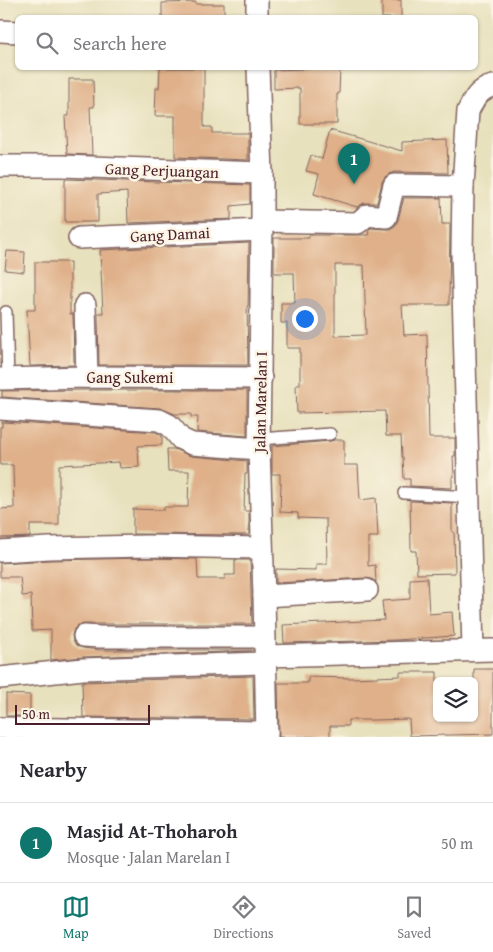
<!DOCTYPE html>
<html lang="en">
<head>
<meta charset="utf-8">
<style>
	body { margin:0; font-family:"Gentium Book Plus",serif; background:#f7f7f7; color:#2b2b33 }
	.controls { position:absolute; right:15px; bottom:15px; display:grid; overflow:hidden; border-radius:8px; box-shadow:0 1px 4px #0004 }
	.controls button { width:45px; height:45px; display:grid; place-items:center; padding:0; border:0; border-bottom:1px solid #e1e1e2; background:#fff; color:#2b2b33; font:25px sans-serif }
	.scale { position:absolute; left:15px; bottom:12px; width:135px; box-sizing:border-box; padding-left:5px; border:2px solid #4a1f2b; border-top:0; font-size:14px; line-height:18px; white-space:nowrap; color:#4a1f2b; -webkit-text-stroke:4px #fcf5e5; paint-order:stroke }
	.you { position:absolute; left:304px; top:318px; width:18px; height:18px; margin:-12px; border:4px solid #fff; border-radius:50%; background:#1a73e8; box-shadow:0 0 0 8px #1a73e833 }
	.badge { display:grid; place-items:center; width:32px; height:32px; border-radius:50%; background:#0f766e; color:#fff; font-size:16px; font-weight:700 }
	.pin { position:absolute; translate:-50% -41px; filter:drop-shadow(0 1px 2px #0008) }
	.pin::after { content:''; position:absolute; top:26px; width:18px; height:15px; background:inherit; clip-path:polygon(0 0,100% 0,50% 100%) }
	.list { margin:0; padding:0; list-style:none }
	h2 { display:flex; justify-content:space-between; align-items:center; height:65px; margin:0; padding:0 20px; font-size:21px }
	h2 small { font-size:16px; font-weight:400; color:#7c7c81 }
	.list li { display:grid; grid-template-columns:32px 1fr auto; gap:15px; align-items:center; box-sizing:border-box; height:80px; padding:0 20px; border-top:1px solid #e1e1e2 }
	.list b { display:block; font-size:19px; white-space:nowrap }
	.list p { margin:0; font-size:16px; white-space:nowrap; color:#7c7c81 }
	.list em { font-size:16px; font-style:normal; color:#7c7c81 }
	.icon { flex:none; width:28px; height:28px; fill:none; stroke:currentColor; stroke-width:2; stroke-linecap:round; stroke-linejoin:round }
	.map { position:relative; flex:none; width:493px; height:737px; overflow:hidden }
	.search { position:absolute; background:#fff; box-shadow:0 1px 4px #0004; left:15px; right:15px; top:15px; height:55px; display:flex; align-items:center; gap:12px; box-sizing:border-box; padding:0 18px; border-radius:8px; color:#7c7c81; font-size:19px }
	.sheet { height:145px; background:#fff }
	nav { display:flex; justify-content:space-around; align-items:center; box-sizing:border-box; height:70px; border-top:1px solid #e1e1e2; background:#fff; font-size:14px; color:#7c7c81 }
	nav a { display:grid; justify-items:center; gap:2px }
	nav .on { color:#0f766e }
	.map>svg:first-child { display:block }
</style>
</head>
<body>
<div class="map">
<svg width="493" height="737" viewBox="0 0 493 737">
	<rect width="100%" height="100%" fill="#fcf5e5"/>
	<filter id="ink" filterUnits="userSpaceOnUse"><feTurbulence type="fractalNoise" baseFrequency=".02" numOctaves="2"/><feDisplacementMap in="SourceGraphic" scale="10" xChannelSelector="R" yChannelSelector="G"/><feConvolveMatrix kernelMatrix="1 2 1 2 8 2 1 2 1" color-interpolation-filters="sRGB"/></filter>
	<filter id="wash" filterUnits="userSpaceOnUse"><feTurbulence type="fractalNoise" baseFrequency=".0096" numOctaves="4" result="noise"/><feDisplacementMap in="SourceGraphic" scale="20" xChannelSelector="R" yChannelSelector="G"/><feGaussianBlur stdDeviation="1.12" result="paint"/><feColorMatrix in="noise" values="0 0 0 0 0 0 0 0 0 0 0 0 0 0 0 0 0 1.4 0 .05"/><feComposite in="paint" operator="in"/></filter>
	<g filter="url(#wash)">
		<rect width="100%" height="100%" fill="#e8e1be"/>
		<g id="blocks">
			<g fill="#dfb089" fill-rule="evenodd">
				<rect x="382" y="0" width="19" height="18"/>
				<path d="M 196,2 L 196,4 L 224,4 L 224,18 L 162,18 L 162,3 Z"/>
				<path d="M 160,68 L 204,68 L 204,127 L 212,127 L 212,133 L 248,133 L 248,160 L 175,157 L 175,116 L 155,116 L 156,88 L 159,88 Z"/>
				<path d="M 302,68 L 340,68 L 339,94 L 337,94 L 337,124 L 300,124 L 300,88 L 274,89 L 274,70 L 302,69 Z"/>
				<path d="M 69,79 L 93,79 L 94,107 L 90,107 L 92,155 L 67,154 L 65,116 L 69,116 Z"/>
				<path d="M 330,130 L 402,151 L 402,142 L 447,140 L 448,173 L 394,172 L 389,174 L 385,177 L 382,182 L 377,203 L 364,203 L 357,207 L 314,194 L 319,174 L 306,171 L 311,155 L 322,159 Z"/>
				<path d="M 65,179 L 250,185 L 250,204 L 231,206 L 231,219 L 128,223 L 127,192 L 98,194 L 98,222 L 65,222 Z"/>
				<path d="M 404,198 L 441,198 L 442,224 L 450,224 L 449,305 L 402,305 L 404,335 L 427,334 L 429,438 L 455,438 L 455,456 L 453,456 L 454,477 L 452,477 L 452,488 L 410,486 L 410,479 L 404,479 L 403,457 L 402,457 L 401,436 L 386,436 L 385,411 L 297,413 L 296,385 L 300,385 L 300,348 L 287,348 L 287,323 L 281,323 L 281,303 L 295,303 L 294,273 L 274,273 L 274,238 L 309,238 L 309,235 L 369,235 L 368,230 L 371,228 L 385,229 L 390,229 L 395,226 L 398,220 ZM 335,265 L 364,265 L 366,335 L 335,336 Z"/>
				<path d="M 249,243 L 248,306 L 247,306 L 248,365 L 99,365 L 98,313 L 103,313 L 100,250 Z"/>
				<path d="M 7,251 L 25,252 L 24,272 L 5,270 Z"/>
				<path d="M 35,262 L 70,262 L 70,314 L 73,314 L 74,365 L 30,366 L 27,310 L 35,310 Z"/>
				<path d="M 87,390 L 247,390 L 247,436 L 197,432 L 198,417 L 191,417 L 191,414 L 175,414 L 160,408 L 2,397 L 2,391 Z"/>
				<path d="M 2,422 L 156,432 L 162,436 L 162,445 L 138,446 L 139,467 L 120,468 L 119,462 L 59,465 L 59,525 L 30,525 L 30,537 L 0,538 L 0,509 L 14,508 L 13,465 L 0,465 L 0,427 L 2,427 Z"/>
				<path d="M 334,440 L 344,440 L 344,465 L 358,465 L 360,500 L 376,498 L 378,537 L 368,537 L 368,566 L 375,565 L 376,582 L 372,579 L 366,578 L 276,583 L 276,569 L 316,570 L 316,564 L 327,564 L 326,519 L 298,518 L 298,513 L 280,512 L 281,483 L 280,483 L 280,474 L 272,474 L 272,446 L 331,441 Z"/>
				<path d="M 167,449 L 174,449 L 191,456 L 247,461 L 247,474 L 245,474 L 244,511 L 249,511 L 249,535 L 133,534 L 133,509 L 164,510 L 164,507 L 188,507 L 189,471 L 168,471 Z"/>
				<path d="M 410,501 L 452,503 L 452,532 L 454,532 L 455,573 L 417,574 L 416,551 L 411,551 Z"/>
				<path d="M 146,558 L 197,559 L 198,579 L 225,579 L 225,575 L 235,575 L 235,560 L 250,560 L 252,624 L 84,624 L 78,625 L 74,629 L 72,635 L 73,641 L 77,646 L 83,648 L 99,650 L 252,650 L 252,651 L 83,657 L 51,660 L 51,630 L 32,631 L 31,595 L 22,596 L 20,577 L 0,577 L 0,563 L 50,560 Z"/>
				<path d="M 427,578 L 429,614 L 452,612 L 454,636 L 396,640 L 284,643 L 283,625 L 384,620 L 382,601 L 410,599 L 410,579 Z"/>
				<path d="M 474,669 L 493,669 L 493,734 L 410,736 L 409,719 L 374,720 L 348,720 L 348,726 L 330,726 L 330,737 L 279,737 L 278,683 L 308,683 L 308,677 L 352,678 L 400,676 L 400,672 L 437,672 L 437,718 L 474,718 Z"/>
				<path d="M 253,676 L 254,719 L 83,717 L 82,682 Z"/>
				<path d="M 6,694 L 30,695 L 30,716 L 6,716 Z"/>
			</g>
		</g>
	</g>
	<g filter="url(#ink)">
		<use href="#blocks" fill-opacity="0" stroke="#81635e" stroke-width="1"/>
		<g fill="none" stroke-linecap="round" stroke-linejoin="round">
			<defs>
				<g id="service">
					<path d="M 6,312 L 8,379"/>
					<path d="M 259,439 L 330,434"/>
					<path d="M 404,493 L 469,497"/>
				</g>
				<g id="minor">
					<path d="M 257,0 L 257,18"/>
					<path d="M 0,31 L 18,32"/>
					<path d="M 258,68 L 262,173 L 262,221 L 259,449 L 264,596 L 267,737"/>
					<path d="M 0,166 L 62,166 L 262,173"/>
					<path d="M 262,221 L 358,223 L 367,215 L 386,217 L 394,185 L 463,186"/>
					<path d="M 79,238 L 262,230"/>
					<path d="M 85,305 L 87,377"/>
					<path d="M 0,379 L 87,377 L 261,378"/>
					<path d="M 0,409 L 159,420 L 169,425 L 172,428 L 181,439 L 192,444 L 259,449"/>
					<path d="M 0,551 L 49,548 L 146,546 L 262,548"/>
					<path d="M 264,596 L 367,590"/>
					<path d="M 84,636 L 99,637 L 264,637"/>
					<path d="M 473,650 L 462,253 L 463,186 L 468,111 C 474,99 479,89 493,86"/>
					<path d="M 265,656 L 493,650"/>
					<path d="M 0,678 L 83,669 L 265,663"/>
					<path d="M 0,728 L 267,732"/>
				</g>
			</defs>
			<use href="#service" stroke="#81635e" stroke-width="14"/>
			<use href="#minor" stroke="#81635e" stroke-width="24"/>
			<use href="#service" stroke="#fff" stroke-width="11"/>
			<use href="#minor" stroke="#fff" stroke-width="21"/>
		</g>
	</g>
	<g text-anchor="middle" stroke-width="5" stroke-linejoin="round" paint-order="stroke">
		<g font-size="16" fill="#4a1f2b" stroke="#fcf5e5">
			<text transform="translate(162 170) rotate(2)" y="6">Gang Perjuangan</text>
			<text transform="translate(170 234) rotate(-3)" y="6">Gang Damai</text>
			<text x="130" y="383">Gang Sukemi</text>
			<text transform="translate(260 402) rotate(-89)" y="6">Jalan Marelan I</text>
		</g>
	</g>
</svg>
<div class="controls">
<button><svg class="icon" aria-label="layers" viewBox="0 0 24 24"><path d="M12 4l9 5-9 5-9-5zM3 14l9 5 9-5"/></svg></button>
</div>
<div class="scale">50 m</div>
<div class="you"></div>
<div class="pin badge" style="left:354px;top:184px">1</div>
<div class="search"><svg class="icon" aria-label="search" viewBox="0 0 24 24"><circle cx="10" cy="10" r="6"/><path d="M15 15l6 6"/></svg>Search here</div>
</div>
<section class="sheet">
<h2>Nearby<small></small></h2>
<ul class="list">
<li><span class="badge">1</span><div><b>Masjid At-Thoharoh</b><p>Mosque · Jalan Marelan I</p></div><em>50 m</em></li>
</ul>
</section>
<nav>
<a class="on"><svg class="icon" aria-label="map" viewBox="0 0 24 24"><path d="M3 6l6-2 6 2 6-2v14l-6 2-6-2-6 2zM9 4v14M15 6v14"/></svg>Map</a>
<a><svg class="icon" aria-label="directions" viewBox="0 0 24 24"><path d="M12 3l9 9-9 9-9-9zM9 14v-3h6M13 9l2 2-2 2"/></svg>Directions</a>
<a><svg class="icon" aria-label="saved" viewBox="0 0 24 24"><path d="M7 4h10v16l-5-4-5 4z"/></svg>Saved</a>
</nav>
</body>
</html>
